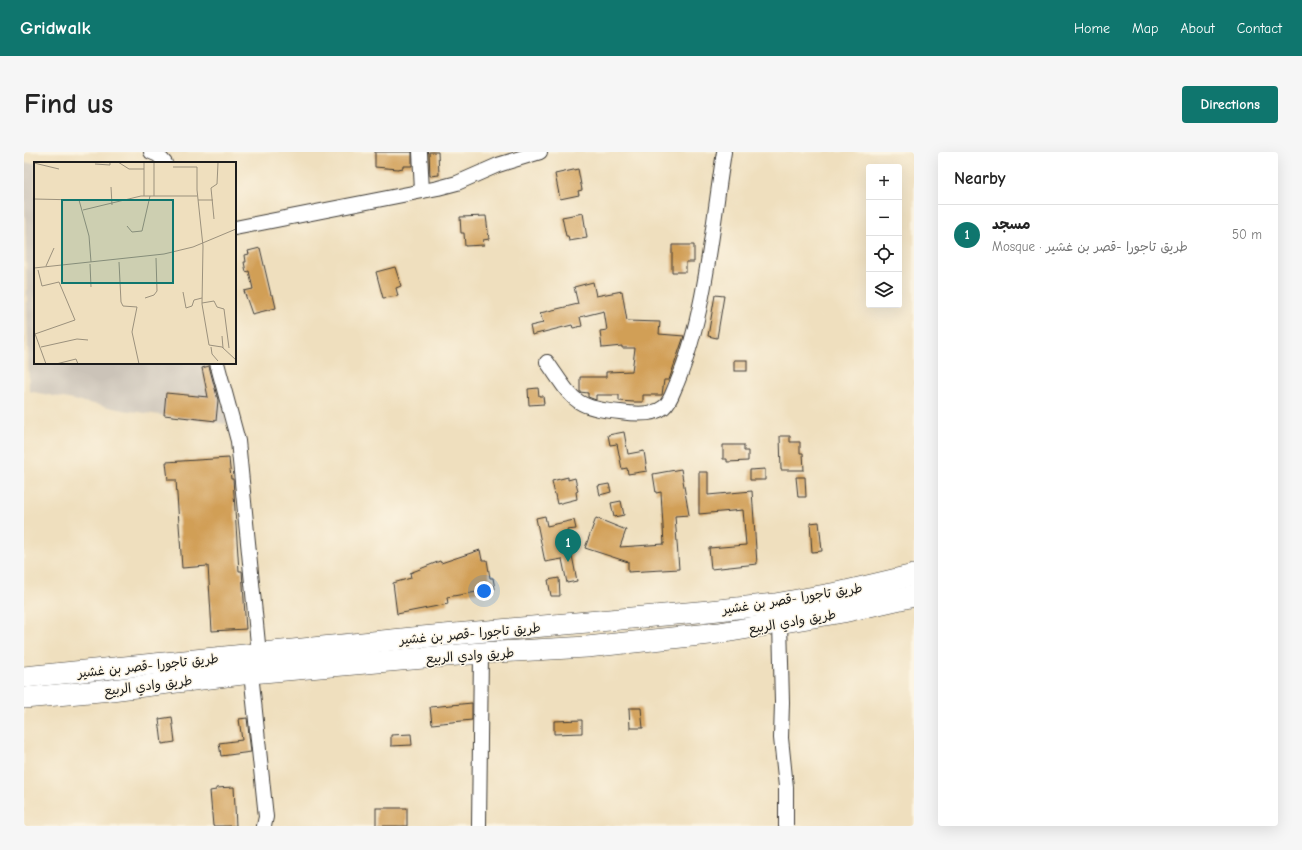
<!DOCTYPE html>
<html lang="en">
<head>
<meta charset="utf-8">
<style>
	body { margin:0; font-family:"Comic Neue","Playpen Sans Arabic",sans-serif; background:#f6f6f6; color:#222 }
	.controls { position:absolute; right:12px; top:12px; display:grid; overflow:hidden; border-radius:4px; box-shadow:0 4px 16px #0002 }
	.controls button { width:36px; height:36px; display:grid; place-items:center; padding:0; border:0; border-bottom:1px solid #e0e0e0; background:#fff; color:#222; font:20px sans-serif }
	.you { position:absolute; left:460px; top:439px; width:14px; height:14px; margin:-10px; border:3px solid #fff; border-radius:50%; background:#1a73e8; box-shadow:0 0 0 6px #1a73e833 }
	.badge { display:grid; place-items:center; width:26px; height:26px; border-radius:50%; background:#0f766e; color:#fff; font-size:13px; font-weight:700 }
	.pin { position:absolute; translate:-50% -33px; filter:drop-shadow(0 1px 2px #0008) }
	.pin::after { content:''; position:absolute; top:21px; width:14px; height:12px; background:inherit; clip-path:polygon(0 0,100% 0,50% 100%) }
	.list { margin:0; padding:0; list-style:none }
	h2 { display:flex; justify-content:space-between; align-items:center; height:52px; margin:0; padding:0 16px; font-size:17px }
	h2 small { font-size:13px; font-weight:400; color:#767676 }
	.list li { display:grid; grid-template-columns:26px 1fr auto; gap:12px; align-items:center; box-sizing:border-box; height:60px; padding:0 16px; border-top:1px solid #e0e0e0 }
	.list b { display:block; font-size:15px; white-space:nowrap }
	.list p { margin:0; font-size:13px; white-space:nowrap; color:#767676 }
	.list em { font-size:13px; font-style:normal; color:#767676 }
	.icon { flex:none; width:22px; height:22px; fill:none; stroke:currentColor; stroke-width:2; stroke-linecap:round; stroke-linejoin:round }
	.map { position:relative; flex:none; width:890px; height:674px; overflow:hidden; border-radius:4px }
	header { display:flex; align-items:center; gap:24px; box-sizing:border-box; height:56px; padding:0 20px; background:#0f766e; color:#fff }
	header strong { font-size:19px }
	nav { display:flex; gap:22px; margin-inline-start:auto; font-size:14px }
	.intro { display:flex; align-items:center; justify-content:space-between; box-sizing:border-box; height:96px; padding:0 24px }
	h1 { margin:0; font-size:28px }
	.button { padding:10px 18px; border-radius:4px; background:#0f766e; color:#fff; font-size:14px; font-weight:700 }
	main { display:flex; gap:24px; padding:0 24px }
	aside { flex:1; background:#fff; border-radius:4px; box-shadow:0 4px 16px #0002 }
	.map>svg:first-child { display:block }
</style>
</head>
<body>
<header>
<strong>Gridwalk</strong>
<nav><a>Home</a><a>Map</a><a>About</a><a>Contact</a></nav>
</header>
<div class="intro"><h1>Find us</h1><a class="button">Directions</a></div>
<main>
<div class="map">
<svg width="890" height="674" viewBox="0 0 890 674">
	<rect width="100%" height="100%" fill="#fcf5e5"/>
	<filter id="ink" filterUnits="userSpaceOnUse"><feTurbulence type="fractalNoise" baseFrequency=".025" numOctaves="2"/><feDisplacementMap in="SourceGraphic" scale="8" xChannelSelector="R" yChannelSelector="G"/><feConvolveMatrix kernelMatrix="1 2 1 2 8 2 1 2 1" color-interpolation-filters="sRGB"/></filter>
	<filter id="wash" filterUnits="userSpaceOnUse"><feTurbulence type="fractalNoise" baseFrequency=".012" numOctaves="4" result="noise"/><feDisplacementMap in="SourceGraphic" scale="16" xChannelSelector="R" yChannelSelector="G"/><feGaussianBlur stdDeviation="0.9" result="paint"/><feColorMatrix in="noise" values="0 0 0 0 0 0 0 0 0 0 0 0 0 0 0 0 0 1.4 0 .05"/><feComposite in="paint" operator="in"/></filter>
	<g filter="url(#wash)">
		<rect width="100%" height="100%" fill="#efdfbe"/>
		<path fill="#cbc3b8" d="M 0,11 L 11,11 L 11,211 L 189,211 L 203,272 L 99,258 L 5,239 Z"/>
		<g id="blocks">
			<g fill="#d19f56">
				<path d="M 351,0 L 388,0 L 388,14 L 379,14 L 379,16 L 374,17 L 351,15 Z"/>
				<path d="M 405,0 L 414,0 L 415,23 L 406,24 Z"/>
				<path d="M 554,17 L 558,38 L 554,39 L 555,43 L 536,47 L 531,22 Z"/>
				<path d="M 559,61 L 563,86 L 545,89 L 544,84 L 542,84 L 538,65 Z"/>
				<path d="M 462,64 L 465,87 L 459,88 L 460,93 L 441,94 L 440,81 L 437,81 L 436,65 Z"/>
				<path d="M 648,93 L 670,93 L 670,110 L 662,110 L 662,120 L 648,120 Z"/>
				<path d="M 236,96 L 247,143 L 249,143 L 252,156 L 228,162 L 220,139 L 229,137 L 225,119 L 222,120 L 220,110 L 222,110 L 221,103 L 225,102 L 224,99 Z"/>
				<path d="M 371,115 L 377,134 L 372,136 L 374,144 L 359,146 L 352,120 Z"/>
				<path d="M 569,130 L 572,144 L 598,139 L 603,169 L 636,170 L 635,182 L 660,184 L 645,228 L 640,228 L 638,243 L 619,243 L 619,250 L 610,250 L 595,249 L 595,243 L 572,243 L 572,248 L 564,245 L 564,241 L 556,240 L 556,225 L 582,225 L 582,220 L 608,219 L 611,196 L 598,196 L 598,194 L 578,196 L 576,179 L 583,178 L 580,159 L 556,165 L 558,174 L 549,176 L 548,173 L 508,183 L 506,174 L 519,171 L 516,161 L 554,152 L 550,135 Z"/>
				<path d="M 691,143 L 700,144 L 693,186 L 684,184 Z"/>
				<rect x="710" y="208" width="13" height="11"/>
				<path d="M 185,214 L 194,248 L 192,269 L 140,263 L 142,241 L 184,245 L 178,216 Z"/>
				<path d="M 514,236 L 515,244 L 519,244 L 520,252 L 505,253 L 504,237 Z"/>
				<path d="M 600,280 L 604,302 L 620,299 L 623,319 L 604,322 L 603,316 L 598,317 L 593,292 L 586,293 L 584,283 Z"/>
				<path d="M 756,284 L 766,284 L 766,290 L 776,290 L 776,301 L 779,301 L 780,318 L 757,318 Z"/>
				<path d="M 699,293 L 720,293 L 720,299 L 724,299 L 724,309 L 703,310 L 703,307 L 699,307 Z"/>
				<path d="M 205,306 L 207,327 L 209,327 L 215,419 L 218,419 L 222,477 L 188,479 L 184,414 L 158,416 L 152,328 L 144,328 L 142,310 Z"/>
				<path d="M 657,317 L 665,363 L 651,364 L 655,417 L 604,420 L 604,410 L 561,396 L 572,366 L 602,378 L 596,395 L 640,392 L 637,340 L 632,341 L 629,322 Z"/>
				<path d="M 741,317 L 741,328 L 726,328 L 726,318 Z"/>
				<path d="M 675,320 L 684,320 L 684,343 L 728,339 L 733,412 L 687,417 L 685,396 L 722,393 L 719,358 L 675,362 Z"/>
				<path d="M 544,325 L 544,328 L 551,326 L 554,339 L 552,340 L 553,347 L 533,352 L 528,329 Z"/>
				<path d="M 772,325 L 781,325 L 782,345 L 774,345 Z"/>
				<path d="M 585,332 L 587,340 L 576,343 L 574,334 Z"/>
				<path d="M 597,349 L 600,363 L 590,365 L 587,351 Z"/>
				<path d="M 521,364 L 523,374 L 550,368 L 552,377 L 543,378 L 553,429 L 543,431 L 538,407 L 521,410 L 512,366 Z"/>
				<path d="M 795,370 L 798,399 L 788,400 L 786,371 Z"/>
				<path d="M 456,398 L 458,408 L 463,408 L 466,426 L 469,426 L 471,437 L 423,445 L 424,452 L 373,462 L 369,431 L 387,426 L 386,421 L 416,409 L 417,411 Z"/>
				<path d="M 535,426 L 536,444 L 527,444 L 524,428 Z"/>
				<path d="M 448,551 L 448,568 L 408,572 L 406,555 Z"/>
				<path d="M 605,556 L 617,556 L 619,576 L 606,576 Z"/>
				<path d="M 148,565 L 151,590 L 138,592 L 135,567 Z"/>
				<path d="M 223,566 L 227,600 L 197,604 L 195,591 L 218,588 L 215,567 Z"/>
				<path d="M 558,568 L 558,581 L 530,582 L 530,569 Z"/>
				<path d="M 387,582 L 388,593 L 367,594 L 367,583 Z"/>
				<path d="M 210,635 L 212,674 L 189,674 L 186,639 L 192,638 L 192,636 Z"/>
				<rect x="352" y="656" width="31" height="18"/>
			</g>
		</g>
	</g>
	<g filter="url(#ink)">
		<use href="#blocks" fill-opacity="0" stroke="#3c3934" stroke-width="1"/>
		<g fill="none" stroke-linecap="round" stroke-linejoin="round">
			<defs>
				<g id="minor">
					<path d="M 127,0 L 134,3 L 141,11"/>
					<path d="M 396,0 L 398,39"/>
					<path d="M 211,76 L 414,36 L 433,31 L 474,13 L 516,0"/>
					<path d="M 523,210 C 549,247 549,256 596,260 C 609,262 629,264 640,255 C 647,249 649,239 653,231 C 682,161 688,75 700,0"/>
					<path d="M 193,211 L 214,289 L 235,502"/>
					<path d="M 756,471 L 758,550 L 757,586 L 762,635 L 762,674"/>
					<path d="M 227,521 L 242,665 L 240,674"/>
					<path d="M 455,674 L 457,501"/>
				</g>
				<g id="highway">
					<path d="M 0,525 L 398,485 L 685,459 L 751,452 L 818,440 L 890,423"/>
					<path d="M 0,546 L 87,538 L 227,521 L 457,501 L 563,495 L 695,481 L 819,460 L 890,444"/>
				</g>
			</defs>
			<use href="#minor" stroke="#3c3934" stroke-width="16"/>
			<use href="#highway" stroke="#3c3934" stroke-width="22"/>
			<use href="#minor" stroke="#fff" stroke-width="14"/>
			<use href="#highway" stroke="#fff" stroke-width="21"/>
		</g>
	</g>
	<g text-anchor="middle" stroke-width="3" stroke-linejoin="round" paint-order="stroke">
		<g font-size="13" fill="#1c1c1c" stroke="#fcf5e5">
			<text transform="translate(768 446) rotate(-9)" y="5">طريق تاجورا -قصر بن غشير</text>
			<text transform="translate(768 469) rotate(-10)" y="5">طريق وادي الربيع</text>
			<text transform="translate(446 481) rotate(-5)" y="5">طريق تاجورا -قصر بن غشير</text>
			<text transform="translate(446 503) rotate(-4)" y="5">طريق وادي الربيع</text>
			<text transform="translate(124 513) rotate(-6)" y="5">طريق تاجورا -قصر بن غشير</text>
			<text transform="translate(124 533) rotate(-7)" y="5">طريق وادي الربيع</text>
		</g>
	</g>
	<g transform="translate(10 10)">
		<rect width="202" height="202" fill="#efdfbe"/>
		<path fill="none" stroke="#9b917d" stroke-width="1" d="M 84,0 L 95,7 L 110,7M 110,0 L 110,34M 120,0 L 120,34M 0,1 L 25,7M 61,2 L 76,3 L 76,0M 139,5 L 163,5 L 163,28 L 169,84 L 168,142 L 175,183 L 188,185 L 202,198M 0,15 L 0,31M 77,25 L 78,43M 0,37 L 45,38 L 55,74 L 57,100M 164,38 L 179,38M 49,48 L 107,34 L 163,34M 180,57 L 177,26 L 183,22 L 184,1M 93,64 L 98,70 L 108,69 L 116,34M 85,100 L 87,140 L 89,144 L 103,145 L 98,170 L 105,202M 56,102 L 57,125M 12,104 L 20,86M 0,106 L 130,92 L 159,85 L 202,67M 149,130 L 152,146 L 158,144 L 160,138 L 168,136M 111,136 L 120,133 L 123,129 L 122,96M 168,141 L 180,139 L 183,145 L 190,147 L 195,186M 0,169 L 12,202M 1,172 L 41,158 L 25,120 L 8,124 L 4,108M 188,174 L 189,186M 7,185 L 43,177 L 54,178M 177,185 L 178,192 L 184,199M 22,202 L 42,197 L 44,202"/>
		<path fill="#0f766e" fill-opacity="0.15" stroke="#0f766e" stroke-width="2" d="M 28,38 L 139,38 L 139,121 L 28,121 Z"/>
		<rect width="202" height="202" fill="none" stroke="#1c1c1c" stroke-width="2"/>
	</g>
</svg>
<div class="controls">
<button>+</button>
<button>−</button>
<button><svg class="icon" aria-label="locate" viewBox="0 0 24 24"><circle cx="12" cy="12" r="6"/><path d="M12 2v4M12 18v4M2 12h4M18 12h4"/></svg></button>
<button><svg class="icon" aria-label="layers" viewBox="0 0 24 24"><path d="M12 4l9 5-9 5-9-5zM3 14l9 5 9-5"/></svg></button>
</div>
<div class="you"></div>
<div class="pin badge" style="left:544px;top:410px">1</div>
</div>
<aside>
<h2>Nearby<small></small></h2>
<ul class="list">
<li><span class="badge">1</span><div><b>مسجد</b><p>Mosque · طريق تاجورا -قصر بن غشير</p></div><em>50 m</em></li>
</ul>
</aside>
</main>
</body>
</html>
